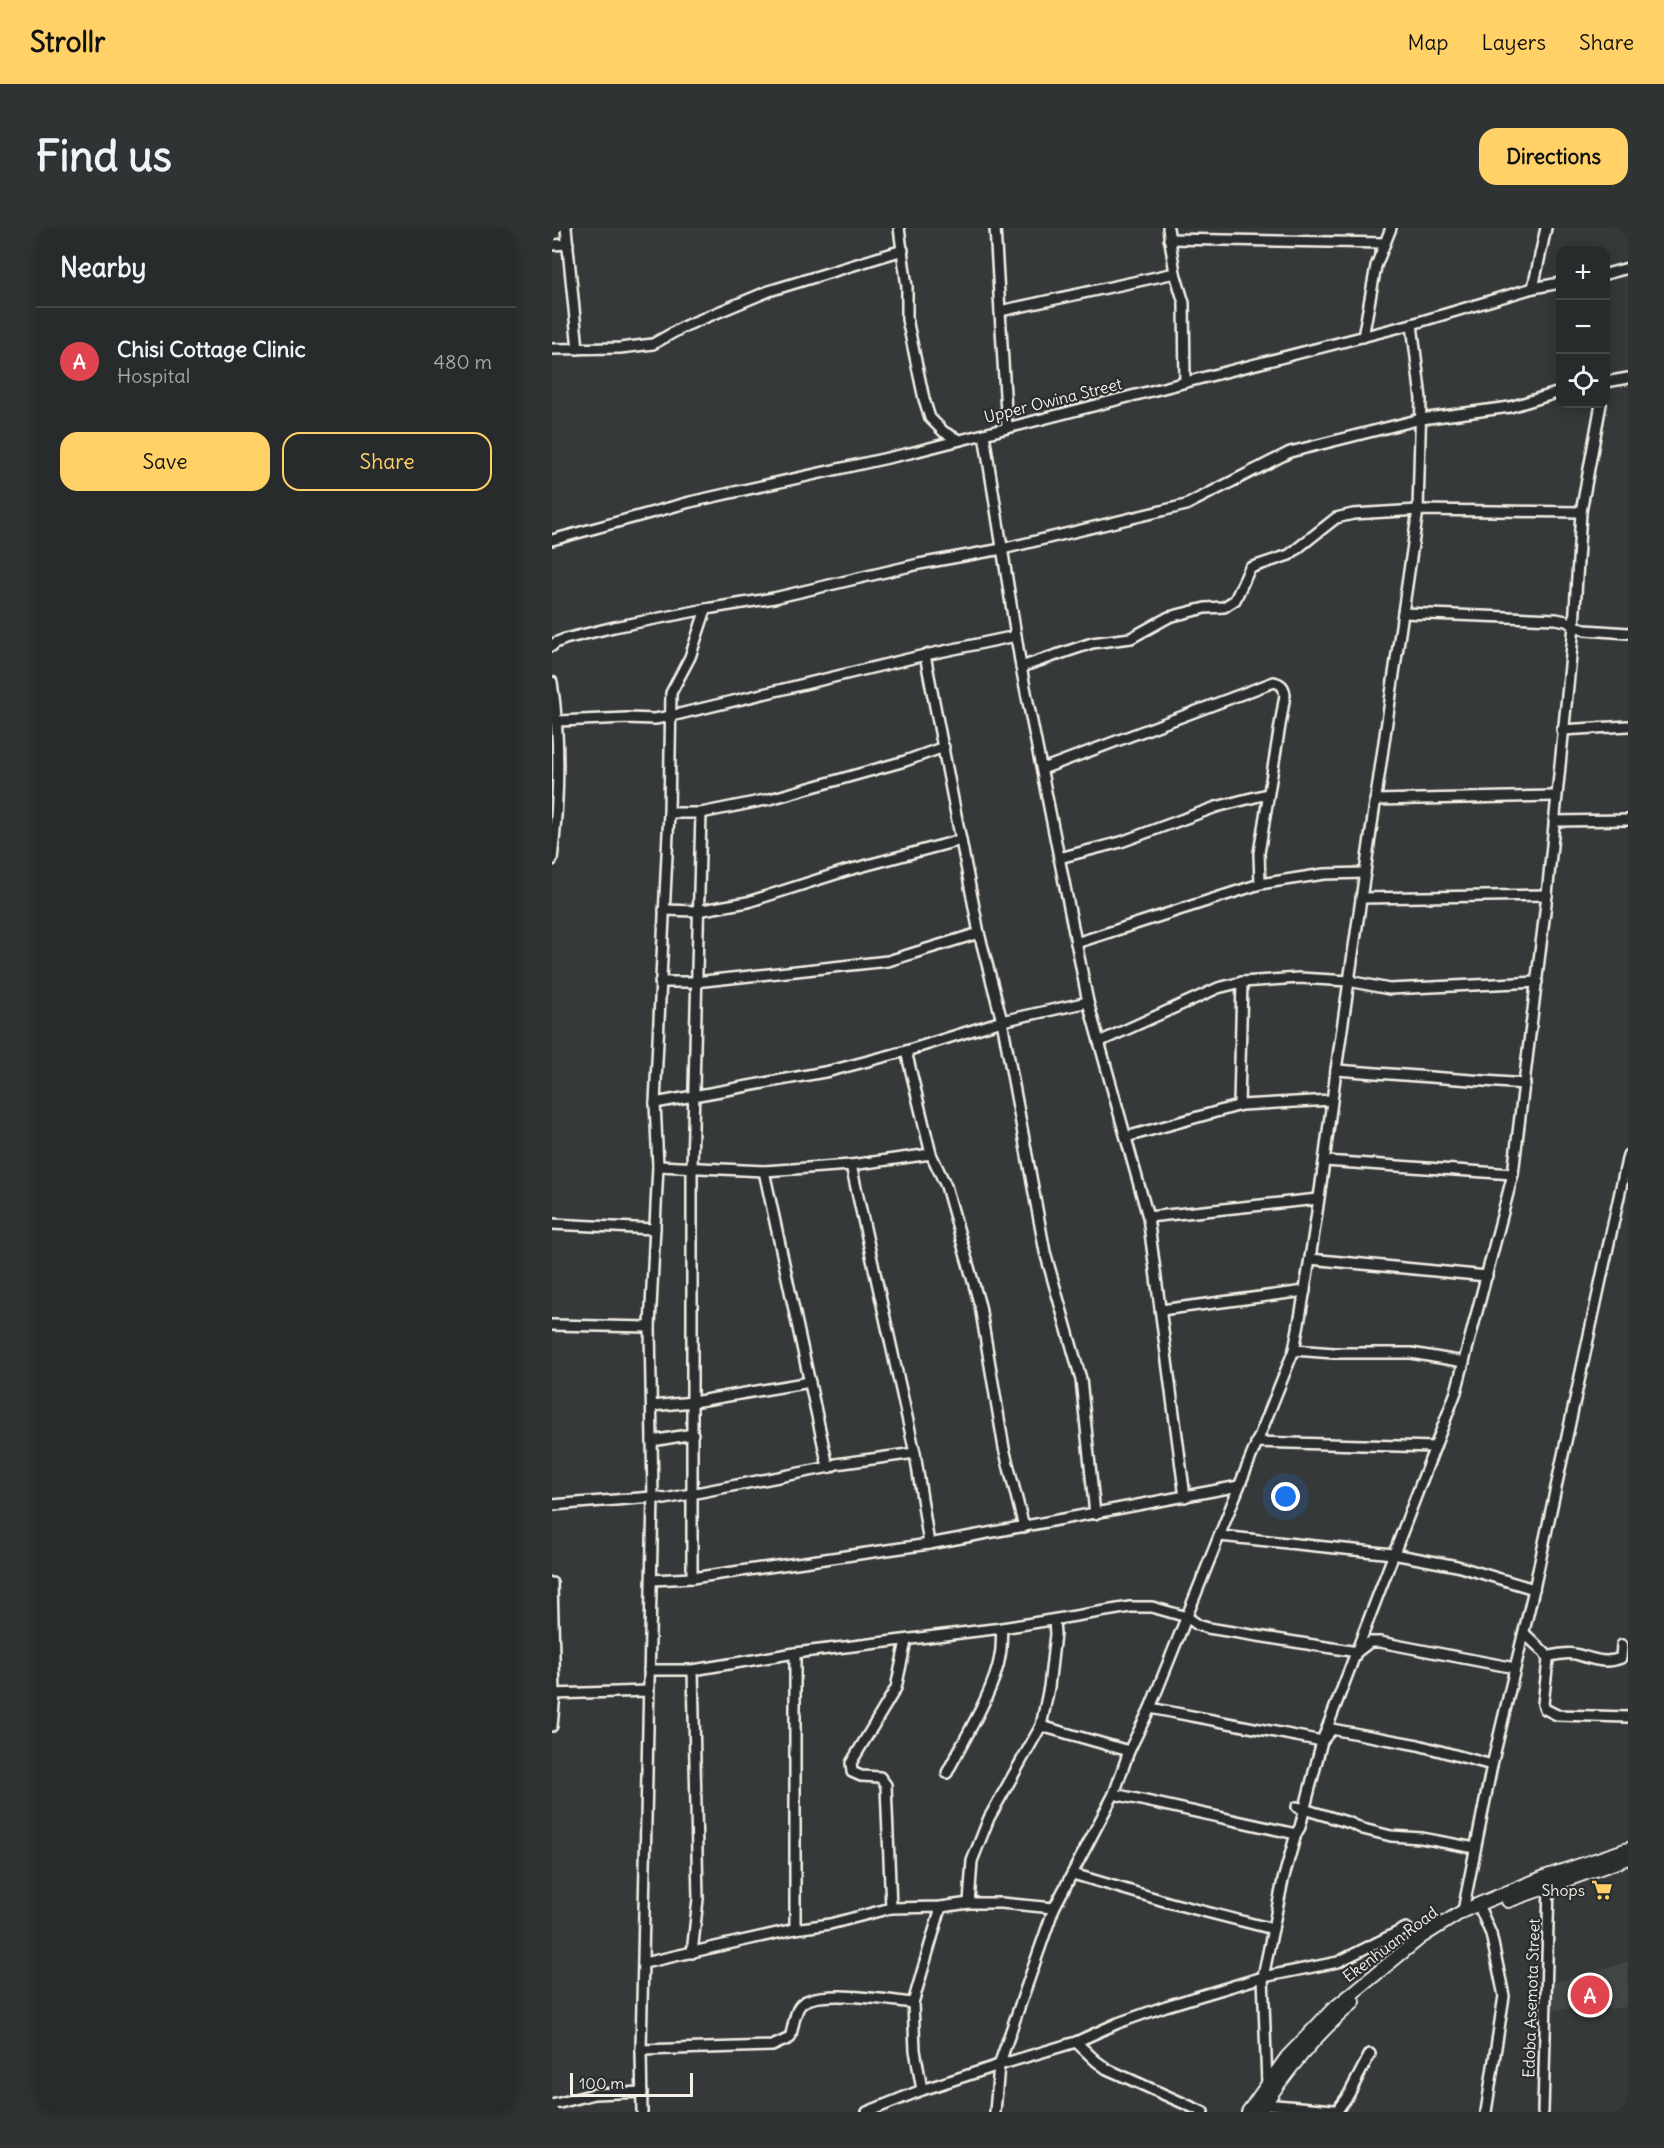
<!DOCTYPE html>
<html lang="en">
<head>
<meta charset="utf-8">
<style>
	body { margin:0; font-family:Delius,sans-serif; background:#303333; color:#f1f3f6 }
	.controls { position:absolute; right:18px; top:18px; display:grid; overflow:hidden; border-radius:12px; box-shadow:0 3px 15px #0003 }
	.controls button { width:54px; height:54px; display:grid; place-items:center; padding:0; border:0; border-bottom:2px solid #444747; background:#282b2b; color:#f1f3f6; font:30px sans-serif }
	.scale { position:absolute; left:18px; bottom:15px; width:123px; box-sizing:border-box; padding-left:6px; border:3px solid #f4f1e8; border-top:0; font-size:16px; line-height:21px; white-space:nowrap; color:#f4f1e8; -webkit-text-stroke:4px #2a2d2e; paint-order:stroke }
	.you { position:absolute; left:734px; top:1269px; width:21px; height:21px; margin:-15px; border:4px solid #fff; border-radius:50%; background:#1a73e8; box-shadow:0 0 0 9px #1a73e833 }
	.badge { display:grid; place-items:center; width:39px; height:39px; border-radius:50%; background:#ffd166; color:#fff; font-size:20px; font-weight:700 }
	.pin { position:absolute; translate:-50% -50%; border:3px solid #fff; box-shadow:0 2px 6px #0006 }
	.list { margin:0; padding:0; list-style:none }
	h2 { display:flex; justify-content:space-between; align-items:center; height:78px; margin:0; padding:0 24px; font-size:26px }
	h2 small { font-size:20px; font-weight:400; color:#a5a7a9 }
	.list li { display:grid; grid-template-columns:39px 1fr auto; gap:18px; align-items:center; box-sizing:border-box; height:108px; padding:0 24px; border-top:2px solid #444747 }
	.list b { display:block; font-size:22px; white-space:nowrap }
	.list p { margin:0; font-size:20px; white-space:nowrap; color:#a5a7a9 }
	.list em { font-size:20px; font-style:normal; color:#a5a7a9 }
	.actions { display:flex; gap:12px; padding:18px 24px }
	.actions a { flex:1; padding:14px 0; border:2px solid #ffd166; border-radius:18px; text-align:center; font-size:21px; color:#ffd166 }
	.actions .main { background:#ffd166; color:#111 }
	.icon { flex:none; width:33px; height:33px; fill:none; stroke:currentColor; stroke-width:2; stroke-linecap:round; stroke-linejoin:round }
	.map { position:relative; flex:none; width:1076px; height:1884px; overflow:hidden; border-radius:18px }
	header { display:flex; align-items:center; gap:36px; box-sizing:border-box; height:84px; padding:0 30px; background:#ffd166; color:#111 }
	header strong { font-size:28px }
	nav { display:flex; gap:33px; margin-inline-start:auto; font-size:21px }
	.intro { display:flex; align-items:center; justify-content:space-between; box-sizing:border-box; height:144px; padding:0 36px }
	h1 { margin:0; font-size:42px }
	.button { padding:15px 27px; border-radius:18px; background:#ffd166; color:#111; font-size:21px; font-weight:700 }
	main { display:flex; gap:36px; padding:0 36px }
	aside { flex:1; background:#282b2b; border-radius:18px; box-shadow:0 3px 15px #0003 }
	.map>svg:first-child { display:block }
</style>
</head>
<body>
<header>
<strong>Strollr</strong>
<nav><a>Map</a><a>Layers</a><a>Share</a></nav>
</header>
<div class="intro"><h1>Find us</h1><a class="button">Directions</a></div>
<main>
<aside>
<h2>Nearby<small></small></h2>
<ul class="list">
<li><span class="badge" style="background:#e0444e">A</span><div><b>Chisi Cottage Clinic</b><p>Hospital</p></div><em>480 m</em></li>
</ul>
<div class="actions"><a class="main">Save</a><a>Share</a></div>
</aside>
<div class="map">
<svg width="1076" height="1884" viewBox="0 0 1076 1884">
	<rect width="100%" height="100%" fill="#363939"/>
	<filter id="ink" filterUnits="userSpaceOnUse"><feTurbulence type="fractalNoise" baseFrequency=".0167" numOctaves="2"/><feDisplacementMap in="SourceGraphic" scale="12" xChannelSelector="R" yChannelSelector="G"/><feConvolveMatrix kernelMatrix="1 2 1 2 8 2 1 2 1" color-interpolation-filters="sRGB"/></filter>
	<g filter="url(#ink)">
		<path fill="#434645" d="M 1076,1734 L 1076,1779 L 1040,1782 L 1000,1781 L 1000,1755 Z"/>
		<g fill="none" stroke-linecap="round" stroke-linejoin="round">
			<defs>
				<g id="minor">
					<path d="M 14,0 L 26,121"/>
					<path d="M 347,0 L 355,59 L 355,91 L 372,171 L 378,190 L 392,204 L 407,212"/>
					<path d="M 443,0 L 455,200"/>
					<path d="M 616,0 L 623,45 L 632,75 L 633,154"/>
					<path d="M 617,11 L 833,15"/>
					<path d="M 0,17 L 16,16"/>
					<path d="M 1054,46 L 1076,40"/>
					<path d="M 981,60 L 994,0"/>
					<path d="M 448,83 L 623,45"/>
					<path d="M 811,109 L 824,38 L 839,0"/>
					<path d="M 0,121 L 68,120 L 101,116 L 133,98 L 217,63 L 351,22"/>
					<path d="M 1054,154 L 1076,150"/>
					<path d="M 432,206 L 469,439 L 536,774 L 596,989 L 633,1269"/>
					<path d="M 0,312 L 138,274 L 358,225 L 860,96 L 981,60 L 1008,55"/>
					<path d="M 851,385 L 1004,391 L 1014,393 L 1033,402 L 1076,405"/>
					<path d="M 0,418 L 3,415 L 13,411 L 62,399 L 154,381 L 222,370 L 367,336 L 450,321 L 634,277 L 738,224 L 869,191 L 958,179 L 1008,164"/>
					<path d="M 373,427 L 427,705 L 450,793 L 493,1024 L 529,1151 L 543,1286"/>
					<path d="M 469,439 L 540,415 L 579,410 L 617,389 L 653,380 L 672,379 L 683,372 L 698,340 L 737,327 L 784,290 L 801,286 L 866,282 L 1029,284"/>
					<path d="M 0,454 C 9,513 7,572 0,632"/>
					<path d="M 6,493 L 75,490 L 103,491 L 119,488 L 373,427 L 464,408"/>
					<path d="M 1010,502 L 1076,498"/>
					<path d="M 490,541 L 722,454 C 730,456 732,459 733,467 L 707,625 L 708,656"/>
					<path d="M 823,572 L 1004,568"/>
					<path d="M 117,585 L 149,585 L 218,571 L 353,533 L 392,519"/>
					<path d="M 1002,593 L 1076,592"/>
					<path d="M 507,630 L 569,614 L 664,579 L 715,566"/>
					<path d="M 809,670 L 995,667"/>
					<path d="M 112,682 L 145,683 L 196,674 L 293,643 L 409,612"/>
					<path d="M 524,715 L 708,656 L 772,646 L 813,645"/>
					<path d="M 108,754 L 143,754 L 336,733 L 427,705"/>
					<path d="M 547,814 L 666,760 L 690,754 L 747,750 L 797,753 L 837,761 L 985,754"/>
					<path d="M 354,823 L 379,926 L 394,958 L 428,1078 L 452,1220 L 472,1299"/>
					<path d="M 784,842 L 973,856"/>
					<path d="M 103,875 L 278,843 L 354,823 L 450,793 L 536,774"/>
					<path d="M 687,877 L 690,754"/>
					<path d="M 574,909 L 689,877 L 780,872"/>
					<path d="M 773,933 L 961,946"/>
					<path d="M 299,937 L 363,1225 L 377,1316"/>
					<path d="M 106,938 L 212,943 L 299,937 L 379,926"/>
					<path d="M 212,943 L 275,1234 L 278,1239 L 284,1236 L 363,1225"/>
					<path d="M 596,989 L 766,971"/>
					<path d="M 0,996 L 103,1001"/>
					<path d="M 758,1031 L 935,1048"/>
					<path d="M 609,1082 L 753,1063"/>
					<path d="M 0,1097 L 98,1099"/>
					<path d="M 742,1122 L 782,1125 L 859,1125 L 912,1134"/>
					<path d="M 100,1178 L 141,1174 L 258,1154"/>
					<path d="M 100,1213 L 141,1206"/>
					<path d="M 704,1214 L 883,1219"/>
					<path d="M 0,1277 L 101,1269 L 113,1271 L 278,1239"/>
					<path d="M 668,1308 L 841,1326 L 905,1338 L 982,1361"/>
					<path d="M 140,1350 L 140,939 L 149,585"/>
					<path d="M 100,1352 L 140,1350 L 377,1316 L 687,1258"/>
					<path d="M 0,1355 L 3,1466 L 0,1498"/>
					<path d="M 972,1405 L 993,1425 L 996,1432 L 991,1476 L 993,1481 L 1005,1487 L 1076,1489"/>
					<path d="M 995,1429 C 1003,1427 1013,1424 1023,1426 C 1039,1430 1052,1437 1069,1430 L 1070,1417"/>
					<path d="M 97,1442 L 141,1442 L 243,1425 L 450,1400 L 578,1379 L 600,1379 L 635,1389 L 646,1397 L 656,1400 L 805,1424 L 818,1414 L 828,1414 L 963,1440"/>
					<path d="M 0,1466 L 96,1463"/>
					<path d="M 598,1480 L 770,1513 L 780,1501 L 785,1502 L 866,1517 L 940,1537"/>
					<path d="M 489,1498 L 577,1523"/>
					<path d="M 395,1545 C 411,1513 443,1462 448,1428 C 450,1419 449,1409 450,1400"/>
					<path d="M 562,1566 L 744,1606"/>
					<path d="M 745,1579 L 798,1595 L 811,1601 L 839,1608 L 869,1610 L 923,1620"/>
					<path d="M 521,1646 L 619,1675 L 721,1701"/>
					<path d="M 417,1675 L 420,1633 L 437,1590 L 489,1498 L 497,1459 L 503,1406 L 502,1392"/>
					<path d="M 339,1680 L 334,1557 L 328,1549 L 309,1548 L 300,1544 L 299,1535 L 344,1460 L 354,1413"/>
					<path d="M 911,1683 L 940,1537 L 982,1361 L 1076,927"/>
					<path d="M 929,1683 L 939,1706 L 952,1768 L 934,1884"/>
					<path d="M 243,1701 L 243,1425"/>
					<path d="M 140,1725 L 146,1671 L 141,1442"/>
					<path d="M 92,1735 L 243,1701 L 278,1696 L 339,1680 L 389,1679 L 417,1675 L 449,1675 L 502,1680"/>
					<path d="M 524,1814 L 544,1833 L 555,1841 L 651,1884"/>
					<path d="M 89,1822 L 220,1818 L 238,1810 C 241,1801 242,1787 247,1779 C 259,1758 339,1773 361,1775"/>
					<path d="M 715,1855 L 711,1749 L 731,1652 L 744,1606 L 748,1599 L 770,1513 L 904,1164 L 961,946 L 995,667 L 1022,398 L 1029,284 L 1049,176"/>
					<path d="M 370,1862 L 363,1822 L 361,1775 L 389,1679"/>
					<path d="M 712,1876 L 782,1882 L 784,1884"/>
					<path d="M 0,1877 L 42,1866 L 90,1864"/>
					<path d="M 90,1884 L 89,1822 L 101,1269 L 98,1099 L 106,938 L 103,875 L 117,585 L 119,465 L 138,429 L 154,381"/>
					<path d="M 315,1884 L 370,1862 L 447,1837 L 524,1814 L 566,1795 L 614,1778 L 711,1749 L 786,1734 L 854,1700 L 868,1710"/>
					<path d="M 443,1884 L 447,1837 L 502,1680 L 562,1566 L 577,1523 L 598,1480 L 742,1122 C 760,1029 772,936 784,842 L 866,282 L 869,171 L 860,96"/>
					<path d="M 784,1884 L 797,1866 L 818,1826"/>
					<path d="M 991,1884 L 997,1657"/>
				</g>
				<g id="major">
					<path d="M 956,1673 L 1076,1630"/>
					<path d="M 696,1884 L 735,1829 L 780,1782 L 868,1710 L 911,1683 L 927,1676 L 995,1648 L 1076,1621"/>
					<path d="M 708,1884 C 730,1847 769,1801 802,1774"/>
				</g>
			</defs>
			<use href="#minor" stroke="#f4f1e8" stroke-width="14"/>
			<use href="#major" stroke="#f4f1e8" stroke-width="16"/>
			<use href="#minor" stroke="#2a2d2e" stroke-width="9"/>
			<use href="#major" stroke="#2a2d2e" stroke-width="12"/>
		</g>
	</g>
	<defs>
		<symbol id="supermarket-bare" viewBox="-9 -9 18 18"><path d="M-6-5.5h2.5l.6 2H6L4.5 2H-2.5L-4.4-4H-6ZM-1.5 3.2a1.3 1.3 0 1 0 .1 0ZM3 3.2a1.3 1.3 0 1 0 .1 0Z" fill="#ffd166" stroke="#2a2d2e" stroke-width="2.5" paint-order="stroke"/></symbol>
	</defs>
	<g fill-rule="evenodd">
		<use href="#supermarket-bare" x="1035" y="1647" width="30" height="30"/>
	</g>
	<g text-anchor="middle" stroke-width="4.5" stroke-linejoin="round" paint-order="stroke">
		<g font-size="16" fill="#f4f1e8" stroke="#2a2d2e">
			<text transform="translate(501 172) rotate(-14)" y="6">Upper Owina Street</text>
			<text transform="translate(838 1716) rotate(-37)" y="6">Ekenhuan Road</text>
			<text transform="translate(979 1770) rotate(-88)" y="6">Edoba Asemota Street</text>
		</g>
		<g font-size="16" fill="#f4f1e8" stroke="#2a2d2e" text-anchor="end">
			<text x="1033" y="1668">Shops</text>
		</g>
	</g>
</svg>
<div class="controls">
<button>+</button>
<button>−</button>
<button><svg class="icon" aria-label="locate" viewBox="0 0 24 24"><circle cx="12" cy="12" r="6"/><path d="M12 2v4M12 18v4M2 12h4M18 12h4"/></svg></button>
</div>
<div class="scale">100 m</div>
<div class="you"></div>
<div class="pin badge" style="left:1038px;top:1767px;background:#e0444e">A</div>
</div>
</main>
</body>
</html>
